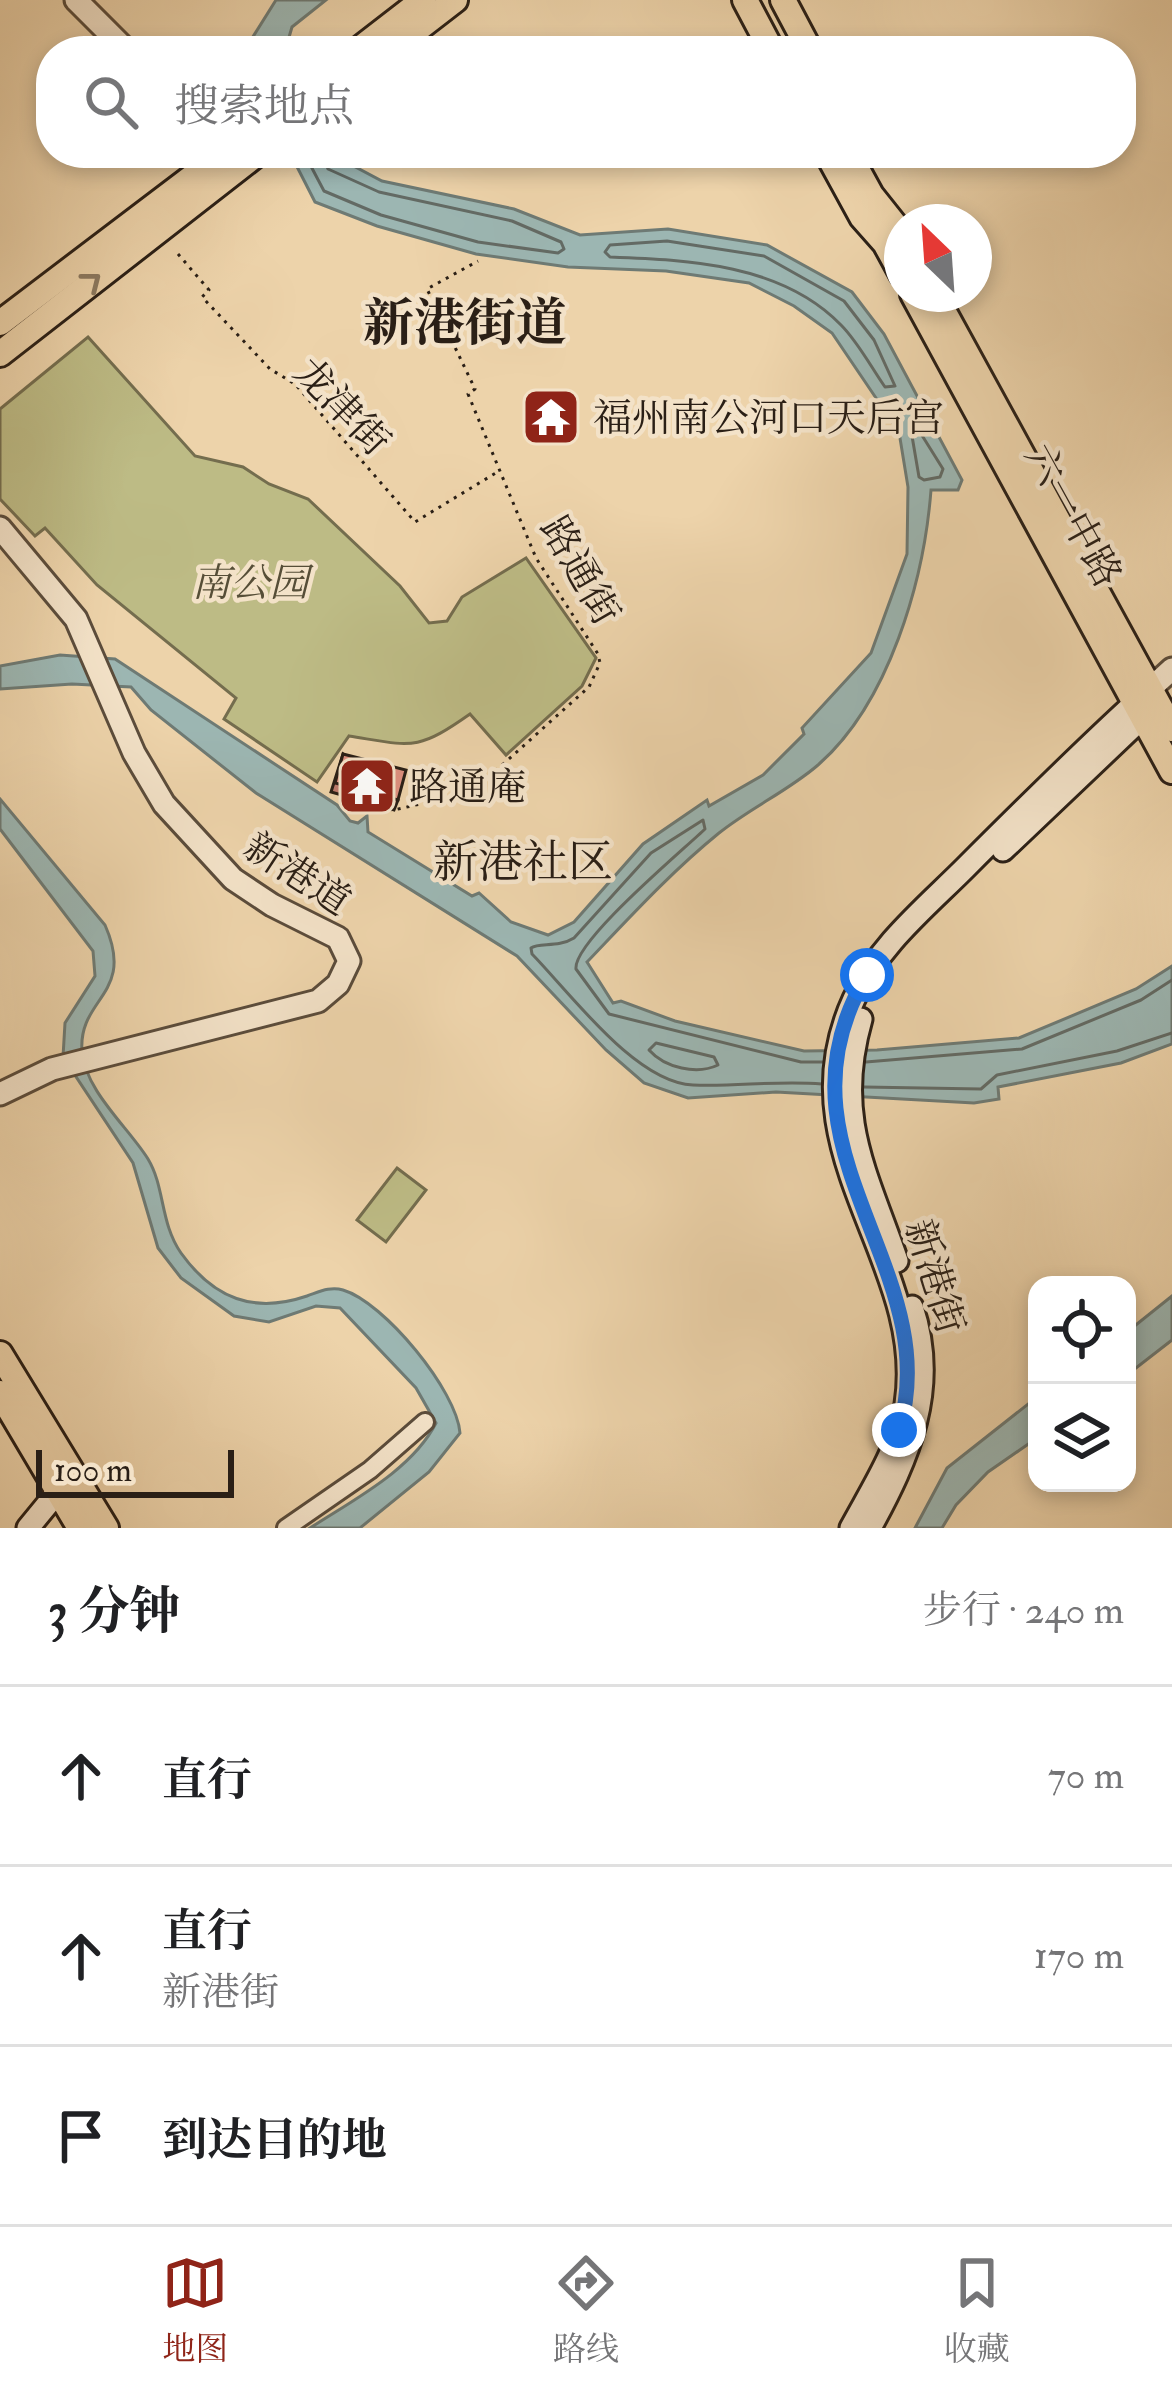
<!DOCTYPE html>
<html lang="zh">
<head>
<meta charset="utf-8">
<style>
	body { margin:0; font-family:"IM FELL Double Pica","Noto Serif SC",serif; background:#f6f6f6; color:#202124 }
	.controls { position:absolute; right:36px; bottom:36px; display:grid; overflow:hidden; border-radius:24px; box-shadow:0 6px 18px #0003 }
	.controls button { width:108px; height:108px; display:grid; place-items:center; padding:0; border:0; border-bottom:3px solid #e0e0e0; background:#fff; color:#202124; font:60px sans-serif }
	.compass { position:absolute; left:884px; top:204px; width:108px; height:108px; border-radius:50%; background:#fff; box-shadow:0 6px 18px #0003; rotate:335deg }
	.scale { position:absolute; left:36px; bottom:30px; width:198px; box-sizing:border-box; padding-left:12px; border:6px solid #2a1f16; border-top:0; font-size:33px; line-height:42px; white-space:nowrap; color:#2a1f16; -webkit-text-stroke:9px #f3e2c8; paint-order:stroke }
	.stop { position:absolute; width:36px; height:36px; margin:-27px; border:9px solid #1a73e8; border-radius:50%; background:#fff }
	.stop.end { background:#1a73e8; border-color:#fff; box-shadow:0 3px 12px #0008 }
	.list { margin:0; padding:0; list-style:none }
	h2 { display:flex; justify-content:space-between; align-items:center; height:156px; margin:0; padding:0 48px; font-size:51px }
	h2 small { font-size:39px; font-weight:400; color:#757577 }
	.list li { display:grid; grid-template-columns:78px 1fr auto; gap:36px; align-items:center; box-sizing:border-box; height:180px; padding:0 48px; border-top:3px solid #e0e0e0 }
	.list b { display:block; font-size:45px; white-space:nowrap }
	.list p { margin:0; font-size:39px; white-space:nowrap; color:#757577 }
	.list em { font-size:39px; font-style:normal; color:#757577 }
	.icon { flex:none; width:66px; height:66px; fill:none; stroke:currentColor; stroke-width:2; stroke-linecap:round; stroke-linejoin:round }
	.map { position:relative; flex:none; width:1172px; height:1528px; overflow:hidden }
	.search { position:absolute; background:#fff; box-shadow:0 6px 18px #0003; left:36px; right:36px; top:36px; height:132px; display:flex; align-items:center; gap:30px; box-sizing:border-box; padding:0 42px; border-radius:48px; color:#757577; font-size:45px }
	.sheet { height:696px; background:#fff }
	nav { display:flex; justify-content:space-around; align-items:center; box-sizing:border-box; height:168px; border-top:3px solid #e0e0e0; background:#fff; font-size:33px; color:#757577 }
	nav a { display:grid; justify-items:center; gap:6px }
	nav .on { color:#8f2418 }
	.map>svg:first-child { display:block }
</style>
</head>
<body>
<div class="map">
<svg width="1172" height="1528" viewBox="0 0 1172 1528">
	<rect width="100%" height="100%" fill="#edd3aa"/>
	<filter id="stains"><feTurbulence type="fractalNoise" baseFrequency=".00167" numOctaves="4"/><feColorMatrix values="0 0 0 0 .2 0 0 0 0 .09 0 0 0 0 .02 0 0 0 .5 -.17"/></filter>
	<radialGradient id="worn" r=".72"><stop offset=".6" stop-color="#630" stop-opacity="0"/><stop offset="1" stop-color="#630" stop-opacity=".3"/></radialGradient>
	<g fill="#bdbb85" stroke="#746d4e" stroke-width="3">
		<path d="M 88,337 L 195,456 L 243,467 L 269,484 L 308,499 L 400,586 L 429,623 L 447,621 L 462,597 L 526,558 L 596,658 L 582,686 L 506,755 L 470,714 C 416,752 412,746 349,736 L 317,782 L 224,719 L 236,698 L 97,585 L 45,528 L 35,536 L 0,499 L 0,409 Z"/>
		<path d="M 397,1168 L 426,1190 L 386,1242 L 357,1220 Z"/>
	</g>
	<g fill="#9cb6b2" stroke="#6e7a74" stroke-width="3">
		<path d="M 276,0 L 326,0 L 292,27 L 285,51 L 244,51 Z"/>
		<path d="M 290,153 L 329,153 L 382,181 L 514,209 L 580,235 L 668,229 L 767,245 L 852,292 L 884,334 L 962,480 L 958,490 L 931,490 C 924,581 889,703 818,765 C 788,791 750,808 719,833 C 671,872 629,918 587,962 L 613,1003 L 621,1001 L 675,1021 L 804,1051 L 877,1050 L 1019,1038 L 1136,989 L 1172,966 L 1172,1044 L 1121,1063 L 998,1087 L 999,1099 L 974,1103 L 776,1092 L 688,1098 L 644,1083 L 606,1050 L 517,956 L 256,793 L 151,710 L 131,687 L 72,684 L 0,689 L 0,666 L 60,655 L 115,659 L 337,805 L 350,821 L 358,823 L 367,816 L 368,832 L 472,896 L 479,893 L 511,922 L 548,935 L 574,922 L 643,844 L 707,800 L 709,806 L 763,775 L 804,734 L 802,728 L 871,653 L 907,554 L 908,487 L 899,432 L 832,333 L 794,306 L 749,283 L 666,271 L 568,267 L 476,254 L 377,226 L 315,202 Z"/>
		<path d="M 0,799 L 105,925 C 136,995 78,997 82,1051 C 85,1091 129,1128 148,1159 C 165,1187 160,1223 181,1253 C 214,1299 254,1314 307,1296 C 319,1292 330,1286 343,1290 C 384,1302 457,1391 460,1433 L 429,1472 L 360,1528 L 310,1528 C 353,1500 412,1470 436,1423 L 416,1388 L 340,1308 L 316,1306 L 269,1322 L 234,1316 L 181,1278 L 158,1248 L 133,1163 L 63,1057 L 65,1023 L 95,976 L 93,951 L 0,829 Z"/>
		<path d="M 1172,1296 L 1172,1340 L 1127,1375 L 1127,1332 Z"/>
		<path d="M 1037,1397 L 1037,1438 L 988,1472 L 956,1505 L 942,1528 L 915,1528 L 947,1468 Z"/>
	</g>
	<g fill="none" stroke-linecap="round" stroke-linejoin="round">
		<g stroke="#636a64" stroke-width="3">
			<path d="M 304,153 L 324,191 L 381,215 L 478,242 L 558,253 L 564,249 L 561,242 L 512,221 L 379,192 L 328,169 L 322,153"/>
			<path d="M 667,241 L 764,256 L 844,301 L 874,340 L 895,386 L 885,387 C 871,367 858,342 841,325 C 782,264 689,260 610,257 L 605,252 L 610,245 Z"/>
			<path d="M 918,429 L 943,469 L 940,477 L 924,480 L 919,477 L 912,436 Z"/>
			<path d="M 656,1043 L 714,1057 L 718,1065 C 697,1075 665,1068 649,1050 Z"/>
			<path d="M 866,1062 L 1022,1049 L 1141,1000 L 1172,980"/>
			<path d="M 822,1084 C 777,1080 736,1087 693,1085 C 636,1083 571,994 532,954 L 531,948 C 539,942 558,948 574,938 L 651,853 L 703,820 L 705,829 C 681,852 573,942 576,969 L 609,1014 L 801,1062 L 823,1062"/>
			<path d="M 864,1087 L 981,1089 L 997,1075 L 1117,1051 L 1172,1033"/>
		</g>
		<defs>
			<path id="minor" d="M 286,1528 L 370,1470 L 425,1422"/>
			<g id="tertiary">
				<path d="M 76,0 L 127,51"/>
				<path d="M 0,528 L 76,619 L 134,753 L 164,804 L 233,879 L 272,905 L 338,938 L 349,961 L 338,984 L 318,1001 L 52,1069 L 0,1094"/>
				<path d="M 1149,690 L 1172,669"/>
			</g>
			<g id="secondary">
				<path d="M 1003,850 L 1143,717"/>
				<path d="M 861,1019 C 833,1117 866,1171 897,1261"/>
				<path d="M 28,1528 L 69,1478"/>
				<path d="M 851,1528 C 872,1489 899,1448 906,1404 C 928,1260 783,1153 854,999 C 878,946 925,908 965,868 C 1021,812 1077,756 1135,703"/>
				<path d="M 870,1528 C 909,1457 939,1388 912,1307"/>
			</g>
			<g id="primary">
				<path d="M 745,0 L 772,51"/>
				<path d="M 783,0 L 810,51"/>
				<path d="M 357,51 L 423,0"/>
				<path d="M 389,51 L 455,0"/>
				<path d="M 827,153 L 862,217 L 885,243 L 902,274"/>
				<path d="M 848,153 L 871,195 L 902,234"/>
				<path d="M 913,294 L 1172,771"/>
				<path d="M 934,294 L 1172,729"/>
				<path d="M 0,323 L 224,153"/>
				<path d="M 0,354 L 258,153"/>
				<path d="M 0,1354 L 106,1528"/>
				<path d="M 0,1393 L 80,1528"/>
			</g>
		</defs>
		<use href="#minor" stroke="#5b4c3b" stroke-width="22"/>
		<use href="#tertiary" stroke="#5b4c3b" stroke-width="27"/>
		<use href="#secondary" stroke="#2a1f16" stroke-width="27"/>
		<use href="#primary" stroke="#2a1f16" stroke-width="30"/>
		<g stroke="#2a1f16" stroke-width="3" stroke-dasharray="3 6" stroke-linecap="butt">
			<path d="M 178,254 L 209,290 L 202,297 L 270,369 L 295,384 L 415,522 L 499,471"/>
			<path d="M 362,806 L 394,810 L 472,792 L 589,687 L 600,663 L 598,654 L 536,558 L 468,394 L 475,389 L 427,289 L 478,261"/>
		</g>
		<use href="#minor" stroke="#f3e2c8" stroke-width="16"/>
		<use href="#tertiary" stroke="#f3e2c8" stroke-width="21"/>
		<use href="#secondary" stroke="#f3e2c8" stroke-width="21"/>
		<use href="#primary" stroke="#edd3aa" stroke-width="24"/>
	</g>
	<path fill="#be7b6d" stroke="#2a1f16" stroke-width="3" d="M 343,754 L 398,800 L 394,810 L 331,792 Z"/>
	<path fill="#dd8f7f" stroke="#2a1f16" stroke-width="3" d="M 343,754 L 406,770 L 398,800 L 335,783 Z"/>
	<defs><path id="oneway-chevron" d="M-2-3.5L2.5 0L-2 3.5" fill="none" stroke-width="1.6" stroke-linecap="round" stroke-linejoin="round" transform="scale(3)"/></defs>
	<use stroke="#8c7960" href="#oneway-chevron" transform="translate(92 281) rotate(-38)"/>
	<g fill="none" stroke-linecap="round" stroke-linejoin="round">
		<path stroke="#1a73e8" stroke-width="15" d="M 867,975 C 763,1148 948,1269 899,1430"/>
	</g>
	<defs>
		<symbol id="temple-square" viewBox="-11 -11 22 22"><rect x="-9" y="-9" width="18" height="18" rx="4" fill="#8f2418" stroke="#f3e2c8"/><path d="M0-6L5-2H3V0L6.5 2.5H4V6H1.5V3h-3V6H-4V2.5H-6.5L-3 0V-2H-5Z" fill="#fff"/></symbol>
	</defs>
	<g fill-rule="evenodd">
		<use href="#temple-square" x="518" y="384" width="66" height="66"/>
		<use href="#temple-square" x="334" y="753" width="66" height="66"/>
	</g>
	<g text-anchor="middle" stroke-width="9" stroke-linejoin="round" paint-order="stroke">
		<g font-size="39" fill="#2a1f16" stroke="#f3e2c8">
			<text transform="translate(343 406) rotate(46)" y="14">龙津街</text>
			<text transform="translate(1074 515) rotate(61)" y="14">六一中路</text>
			<text transform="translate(581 570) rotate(60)" y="14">路通街</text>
			<text transform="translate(298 873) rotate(33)" y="14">新港道</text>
			<text transform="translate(936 1276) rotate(73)" y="14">新港街</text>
		</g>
		<g font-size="39" fill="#2a1f16" stroke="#f3e2c8" text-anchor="start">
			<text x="593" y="431">福州南公河口天后宫</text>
			<text x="409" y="800">路通庵</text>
		</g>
		<g font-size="39" font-style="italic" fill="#564e37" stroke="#f3e2c8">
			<text x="250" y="596">南公园</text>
		</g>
		<g font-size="45" fill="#2a1f16" stroke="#f3e2c8">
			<text x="523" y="877">新港社区</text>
		</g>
		<g font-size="51" font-weight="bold" fill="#2a1f16" stroke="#f3e2c8">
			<text x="465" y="340">新港街道</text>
		</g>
	</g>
	<rect width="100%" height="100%" filter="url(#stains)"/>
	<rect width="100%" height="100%" fill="url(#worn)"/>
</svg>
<div class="controls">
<button><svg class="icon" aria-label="locate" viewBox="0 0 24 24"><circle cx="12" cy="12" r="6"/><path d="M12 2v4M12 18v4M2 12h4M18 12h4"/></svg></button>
<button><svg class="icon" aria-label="layers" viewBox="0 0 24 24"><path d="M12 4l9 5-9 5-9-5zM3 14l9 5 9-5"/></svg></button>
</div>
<svg class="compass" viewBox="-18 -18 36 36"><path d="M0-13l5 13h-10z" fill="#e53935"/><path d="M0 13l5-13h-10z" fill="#757577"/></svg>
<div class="scale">100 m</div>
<div class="stop" style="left:867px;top:975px"></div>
<div class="stop end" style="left:899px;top:1430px"></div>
<div class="search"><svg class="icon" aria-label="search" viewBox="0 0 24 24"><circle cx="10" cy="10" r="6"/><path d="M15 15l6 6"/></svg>搜索地点</div>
</div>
<section class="sheet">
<h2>3 分钟<small>步行 · 240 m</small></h2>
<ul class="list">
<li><svg class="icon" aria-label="ahead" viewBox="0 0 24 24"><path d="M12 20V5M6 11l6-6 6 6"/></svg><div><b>直行</b></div><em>70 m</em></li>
<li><svg class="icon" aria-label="ahead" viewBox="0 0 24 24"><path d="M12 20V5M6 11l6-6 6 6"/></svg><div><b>直行</b><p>新港街</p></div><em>170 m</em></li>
<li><svg class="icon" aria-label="arrive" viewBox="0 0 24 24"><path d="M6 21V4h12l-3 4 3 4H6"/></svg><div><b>到达目的地</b></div></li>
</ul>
</section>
<nav>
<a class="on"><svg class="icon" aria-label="map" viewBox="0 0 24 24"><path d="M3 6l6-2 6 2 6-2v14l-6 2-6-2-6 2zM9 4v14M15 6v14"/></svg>地图</a>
<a><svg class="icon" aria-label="directions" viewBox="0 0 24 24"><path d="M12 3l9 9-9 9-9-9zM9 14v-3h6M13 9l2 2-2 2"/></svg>路线</a>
<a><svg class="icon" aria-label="saved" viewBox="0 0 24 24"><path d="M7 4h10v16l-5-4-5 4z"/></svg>收藏</a>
</nav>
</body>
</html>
